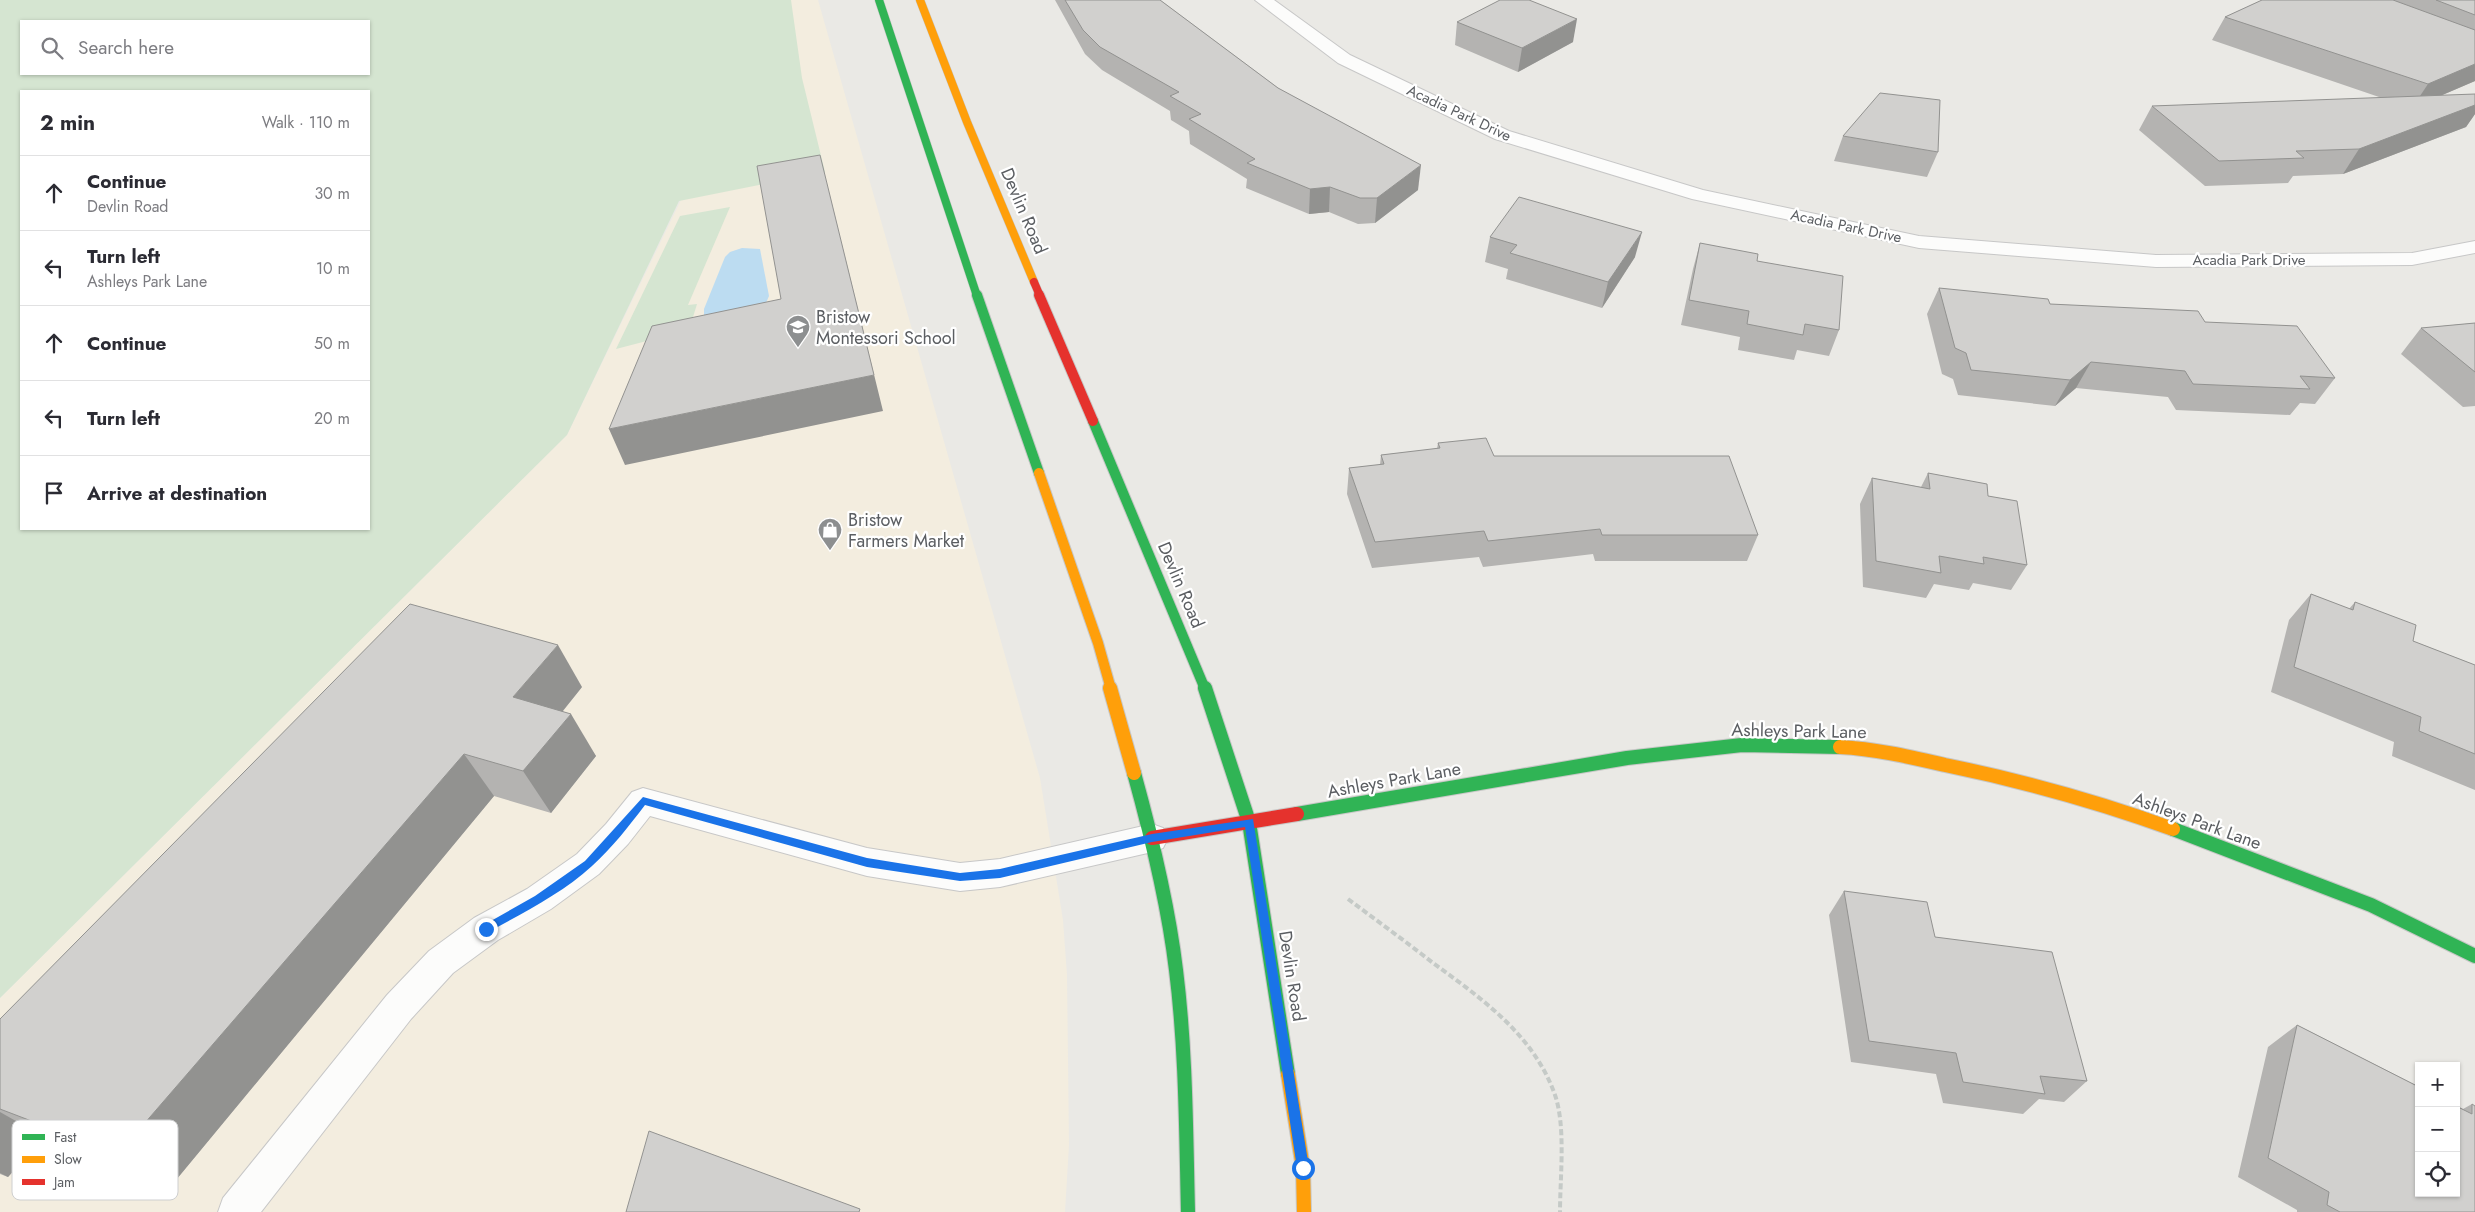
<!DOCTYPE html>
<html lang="en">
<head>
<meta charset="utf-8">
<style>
	body { margin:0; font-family:Jost,sans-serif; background:#f2f2f3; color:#2b2b33 }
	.controls { position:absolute; right:15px; bottom:15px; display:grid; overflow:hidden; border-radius:0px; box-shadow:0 1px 4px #0004 }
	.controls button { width:45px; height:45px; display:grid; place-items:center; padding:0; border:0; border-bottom:1px solid #e1e1e2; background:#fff; color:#2b2b33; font:25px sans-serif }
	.stop { position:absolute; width:15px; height:15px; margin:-11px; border:4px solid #1a73e8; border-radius:50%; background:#fff }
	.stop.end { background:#1a73e8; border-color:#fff; box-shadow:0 1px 5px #0008 }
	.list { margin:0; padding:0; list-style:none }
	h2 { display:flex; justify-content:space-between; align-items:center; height:65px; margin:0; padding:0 20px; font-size:21px }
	h2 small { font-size:16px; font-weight:400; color:#7c7c81 }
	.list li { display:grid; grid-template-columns:32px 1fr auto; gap:15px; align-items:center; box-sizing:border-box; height:75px; padding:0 20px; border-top:1px solid #e1e1e2 }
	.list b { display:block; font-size:19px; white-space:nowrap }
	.list p { margin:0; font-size:16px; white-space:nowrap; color:#7c7c81 }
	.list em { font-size:16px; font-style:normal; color:#7c7c81 }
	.icon { flex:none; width:28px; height:28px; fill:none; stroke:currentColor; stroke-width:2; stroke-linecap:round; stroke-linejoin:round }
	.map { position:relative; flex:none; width:2475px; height:1212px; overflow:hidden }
	.search { position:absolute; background:#fff; box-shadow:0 1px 4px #0004; left:20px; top:20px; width:350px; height:55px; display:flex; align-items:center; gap:12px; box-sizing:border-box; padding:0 18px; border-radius:0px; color:#7c7c81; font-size:19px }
	.panel { position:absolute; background:#fff; box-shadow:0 1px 4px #0004; left:20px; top:90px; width:350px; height:440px; border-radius:0px }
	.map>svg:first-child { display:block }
</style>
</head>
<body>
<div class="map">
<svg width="2475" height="1212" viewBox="0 0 2475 1212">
	<rect width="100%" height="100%" fill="#eae9e5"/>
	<path fill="#f3eddf" d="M 778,0 L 818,0 L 1040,778 L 1063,920 L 1067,975 L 1069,1145 L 1065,1212 L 0,1212 L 0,998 L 567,435 Z"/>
	<g fill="#d5e5d1" fill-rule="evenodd">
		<path d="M 0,0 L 791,0 L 802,78 L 825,172 L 679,201 L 567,435 L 0,998 ZM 21,21 L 369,21 L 369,74 L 21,74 ZM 21,91 L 369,91 L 369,529 L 21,529 Z"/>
		<path d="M 730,207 L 688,305 L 697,304 L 689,330 L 616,349 L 680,216 Z"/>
	</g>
	<path fill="#bcdcf1" d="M 742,248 L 760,249 L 769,296 L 765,305 L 704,315 L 704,309 L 725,257 L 730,252 Z"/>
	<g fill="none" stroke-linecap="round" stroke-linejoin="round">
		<defs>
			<path id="lane" d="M 643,788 L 867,848 L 960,863 L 1000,859 L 1152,824 L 1163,828 L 1168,838 L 1163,848 L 1152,852 L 1000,887 L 960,891 L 867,876 L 650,816 L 628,844 L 599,874 L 551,909 L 498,940 L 453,973 L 411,1019 L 261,1212 L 218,1212 L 223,1198 L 387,995 L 429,951 L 474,918 L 527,889 L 577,854 L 606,824 L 632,792 Z"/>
			<path id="street" d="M 1255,0 L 1274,0 L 1350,55 L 1509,131 L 1703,190 L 1919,236 L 2156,255 L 2412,253 L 2475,241 L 2475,253 L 2412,265 L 2156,267 L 1919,248 L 1692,199 L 1495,139 L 1338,63 Z"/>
			<path id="fast-far2" d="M 879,0 L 977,296"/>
			<g id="fast-far1">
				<path d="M 977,295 L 1039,473"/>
				<path d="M 1093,421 L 1205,689"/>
			</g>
			<g id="fast">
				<path d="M 1205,688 L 1249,822 L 1288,1074"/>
				<path d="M 1134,773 C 1152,838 1168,903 1176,970 C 1186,1050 1186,1131 1188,1212"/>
				<path d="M 1297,814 L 1627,758 L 1742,745 L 1840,747"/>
				<path d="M 2173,829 L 2371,905 L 2475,956"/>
			</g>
			<path id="slow-far2" d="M 920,0 L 967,122 L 1034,282"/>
			<path id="slow-far1" d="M 1039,473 L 1098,643 L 1111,689"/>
			<g id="slow">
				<path d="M 1110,688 L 1134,773"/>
				<path d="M 1840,747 C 1876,749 1910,757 1945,765 C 2023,781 2099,802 2173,829"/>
				<path d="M 1288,1074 L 1303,1168 L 1304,1212"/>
			</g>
			<path id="jam-far2" d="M 1034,282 L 1040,296"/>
			<path id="jam-far1" d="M 1039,295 L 1093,421"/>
			<path id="jam" d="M 1152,838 L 1297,814"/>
		</defs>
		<use href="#lane" stroke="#c7c7c7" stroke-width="2"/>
		<use href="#street" stroke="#c7c7c7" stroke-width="2"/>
		<use href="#fast-far2" stroke="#c7c7c6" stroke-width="9"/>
		<use href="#fast-far1" stroke="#c7c7c6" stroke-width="12"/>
		<use href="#fast" stroke="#c7c7c6" stroke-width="16"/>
		<use href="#slow-far2" stroke="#c7c7c6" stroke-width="9"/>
		<use href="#slow-far1" stroke="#c7c7c6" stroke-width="12"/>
		<use href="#slow" stroke="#c7c7c6" stroke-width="16"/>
		<use href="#jam-far2" stroke="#c7c7c6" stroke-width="9"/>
		<use href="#jam-far1" stroke="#c7c7c6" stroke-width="12"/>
		<use href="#jam" stroke="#c7c7c6" stroke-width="16"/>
		<path stroke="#c5cac7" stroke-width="4" stroke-dasharray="6 3" stroke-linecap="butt" d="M 1348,899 C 1376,920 1405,941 1433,963 C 1481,998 1534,1035 1555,1095 C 1566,1127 1560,1177 1560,1212"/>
		<use href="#lane" fill="#fcfcfb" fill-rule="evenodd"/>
		<use href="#street" fill="#fcfcfb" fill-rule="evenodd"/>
		<use href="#fast-far2" stroke="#30b455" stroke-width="8"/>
		<use href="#fast-far1" stroke="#30b455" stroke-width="10"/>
		<use href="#fast" stroke="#30b455" stroke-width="14"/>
		<use href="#slow-far2" stroke="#ff9f0a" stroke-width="8"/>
		<use href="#slow-far1" stroke="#ff9f0a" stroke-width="10"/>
		<use href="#slow" stroke="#ff9f0a" stroke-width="14"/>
		<use href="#jam-far2" stroke="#e5322d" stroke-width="8"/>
		<use href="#jam-far1" stroke="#e5322d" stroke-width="10"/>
		<use href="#jam" stroke="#e5322d" stroke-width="14"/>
	</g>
	<g fill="#b4b3b1">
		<path d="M 1055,0 L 1160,0 L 1278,88 L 1418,190 L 1375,223 L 1358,224 L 1329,212 L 1309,214 L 1246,188 L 1247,179 L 1190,144 L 1189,131 L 1171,120 L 1170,111 L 1102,70 L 1085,54 Z"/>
		<path d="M 2262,0 L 2475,0 L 2475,81 L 2440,96 L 2475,94 L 2475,114 L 2466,127 L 2343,174 L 2293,176 L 2288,183 L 2205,186 L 2139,130 L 2152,106 L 2382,98 L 2212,40 L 2225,17 Z"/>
		<path d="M 1457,22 L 1573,42 L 1518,72 L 1455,45 Z"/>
		<path d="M 1843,136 L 1938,152 L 1927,177 L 1834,161 Z"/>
		<path d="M 1490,237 L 1635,257 L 1602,308 L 1506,279 L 1508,269 L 1485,262 Z"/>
		<path d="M 1700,243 L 1757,261 L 1839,330 L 1829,356 L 1797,350 L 1794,360 L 1738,350 L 1740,337 L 1681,325 L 1693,269 Z"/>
		<path d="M 1939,288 L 2050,304 L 2205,322 L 2335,378 L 2315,404 L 2300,403 L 2290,415 L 2176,410 L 2168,397 L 2076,388 L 2055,406 L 1958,395 L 1953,379 L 1942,374 L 1927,314 Z"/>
		<path d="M 2475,323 L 2475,406 L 2463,407 L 2401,354 L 2421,328 Z"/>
		<path d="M 1438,443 L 1494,456 L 1758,535 L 1747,561 L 1595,561 L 1593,554 L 1483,567 L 1479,557 L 1372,568 L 1347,494 L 1349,468 L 1380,465 L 1381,455 L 1437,449 Z"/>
		<path d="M 1928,473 L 1988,496 L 2027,565 L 2011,590 L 1973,583 L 1969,590 L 1934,584 L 1926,598 L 1863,587 L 1860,504 L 1872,478 L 1921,487 Z"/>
		<path d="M 2311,594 L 2349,609 L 2355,602 L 2413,641 L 2475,665 L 2475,790 L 2392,756 L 2394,742 L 2271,692 L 2289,620 Z"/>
		<path d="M 582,687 L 563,711 L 596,756 L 551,813 L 494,796 L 171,1186 L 44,1137 L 8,1177 L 0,1174 L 0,1019 Z"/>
		<path d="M 1844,891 L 1935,937 L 2087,1081 L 2064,1102 L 2039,1099 L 2023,1114 L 1943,1103 L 1936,1074 L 1851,1062 L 1829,915 Z"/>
		<path d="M 2297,1025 L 2463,1109 L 2472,1104 L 2475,1212 L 2297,1212 L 2297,1210 L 2238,1177 L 2268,1047 Z"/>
	</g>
	<g fill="#929290">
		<path d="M 1577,19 L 1573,42 L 1518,72 L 1522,48 Z"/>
		<path d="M 2475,64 L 2475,81 L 2412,108 L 2428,84 Z"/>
		<path d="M 2475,105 L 2475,114 L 2466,127 L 2343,174 L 2359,149 Z"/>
		<path d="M 820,155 L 883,411 L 625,465 L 609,429 L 874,375 Z"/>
		<path d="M 1421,165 L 1418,190 L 1375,223 L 1377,198 Z"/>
		<path d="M 1330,187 L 1329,212 L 1309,214 L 1310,189 Z"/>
		<path d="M 1642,232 L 1635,257 L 1602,308 L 1608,282 Z"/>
		<path d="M 2091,362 L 2076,388 L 2055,406 L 2070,380 Z"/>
		<path d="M 558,645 L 582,687 L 540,739 L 513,697 Z"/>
		<path d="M 571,714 L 596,756 L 551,813 L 523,771 Z"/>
		<path d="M 464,754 L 494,796 L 171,1186 L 118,1154 Z"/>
		<path d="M 0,1112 L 44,1137 L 8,1177 L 0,1173 Z"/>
	</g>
	<g fill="#d1d0ce" stroke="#929290">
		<path d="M 1065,0 L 1160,0 L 1278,88 L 1421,165 L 1377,198 L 1360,198 L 1330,187 L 1310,189 L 1247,163 L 1255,159 L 1189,119 L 1201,114 L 1170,96 L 1179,92 L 1100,47 L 1083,30 Z"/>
		<path d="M 1500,0 L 1529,0 L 1577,19 L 1522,48 L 1457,22 Z"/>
		<path d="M 2262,0 L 2393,0 L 2475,30 L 2475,64 L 2428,84 L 2225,17 Z"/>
		<path d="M 2436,0 L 2475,0 L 2475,15 Z"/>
		<path d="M 1880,93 L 1940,100 L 1938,152 L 1843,136 Z"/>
		<path d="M 2475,94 L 2475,105 L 2359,149 L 2296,151 L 2304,158 L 2219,161 L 2152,106 Z"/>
		<path d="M 820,155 L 874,375 L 609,429 L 652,326 L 781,299 L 757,166 Z"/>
		<path d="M 1519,197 L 1642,232 L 1608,282 L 1510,253 L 1517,245 L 1490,237 Z"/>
		<path d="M 1700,243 L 1758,254 L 1757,261 L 1843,276 L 1839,330 L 1805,324 L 1803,335 L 1747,324 L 1749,311 L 1689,300 Z"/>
		<path d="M 1939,288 L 2048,299 L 2050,304 L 2198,311 L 2205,322 L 2297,326 L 2335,378 L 2300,376 L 2310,389 L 2193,384 L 2185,371 L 2091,362 L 2070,380 L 1971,370 L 1966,353 L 1955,348 Z"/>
		<path d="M 2475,323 L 2475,372 L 2421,328 Z"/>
		<path d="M 1486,438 L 1494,456 L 1729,456 L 1758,535 L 1602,535 L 1600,529 L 1488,541 L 1484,531 L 1375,542 L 1349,468 L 1384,464 L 1381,455 L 1440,448 L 1438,443 Z"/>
		<path d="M 1928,473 L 1987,484 L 1988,496 L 2017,501 L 2027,565 L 1983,557 L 1984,564 L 1939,556 L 1941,573 L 1876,561 L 1872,478 L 1930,489 Z"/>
		<path d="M 2311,594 L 2353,610 L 2355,602 L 2416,625 L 2413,641 L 2475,665 L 2475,754 L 2419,731 L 2421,717 L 2294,667 Z"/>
		<path d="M 410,604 L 558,645 L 513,697 L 571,714 L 523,771 L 464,754 L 118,1154 L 0,1109 L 0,1019 Z"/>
		<path d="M 1844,891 L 1927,902 L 1935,937 L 2052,952 L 2087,1081 L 2040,1076 L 2045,1094 L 1963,1082 L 1956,1053 L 1869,1041 Z"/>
		<path d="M 2297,1025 L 2419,1087 L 2419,1193 L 2456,1193 L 2456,1106 L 2472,1114 L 2472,1104 L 2475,1106 L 2475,1212 L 2340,1212 L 2327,1205 L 2329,1192 L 2268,1158 Z"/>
		<path d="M 649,1131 L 860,1209 L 859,1212 L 626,1212 Z"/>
	</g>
	<path fill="#1a73e8" d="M 643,797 L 867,858 L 960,873 L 1000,869 L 1152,834 L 1253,819 L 1309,1168 L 1307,1172 L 1299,1172 L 1297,1168 L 1245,827 L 1152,842 L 1000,878 L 960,881 L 867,867 L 645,805 C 629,826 612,848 592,866 C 563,893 524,912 489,932 L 482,932 L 482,926 L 535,896 L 585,861 Z"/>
	<defs>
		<symbol id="school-pin" viewBox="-11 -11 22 30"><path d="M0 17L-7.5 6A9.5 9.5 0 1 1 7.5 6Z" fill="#8d8f90" stroke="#fff"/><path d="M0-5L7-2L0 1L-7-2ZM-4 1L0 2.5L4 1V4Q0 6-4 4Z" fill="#fff"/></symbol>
		<symbol id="shop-pin" viewBox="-11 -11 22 30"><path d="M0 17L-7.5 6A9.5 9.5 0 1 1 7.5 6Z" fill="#8d8f90" stroke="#fff"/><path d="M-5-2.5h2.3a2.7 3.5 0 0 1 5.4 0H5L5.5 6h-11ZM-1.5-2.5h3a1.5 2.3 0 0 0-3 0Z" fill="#fff"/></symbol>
	</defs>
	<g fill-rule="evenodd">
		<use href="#school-pin" x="784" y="313" width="28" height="38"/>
		<use href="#shop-pin" x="816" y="516" width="28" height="38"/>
	</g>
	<g text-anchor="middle" stroke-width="4.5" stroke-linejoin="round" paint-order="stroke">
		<g font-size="15" fill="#5b5e62" stroke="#fff">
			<text transform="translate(1459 113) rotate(25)" y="5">Acadia Park Drive</text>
			<text transform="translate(1846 226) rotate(12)" y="5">Acadia Park Drive</text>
			<text x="2249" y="265">Acadia Park Drive</text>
		</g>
		<g font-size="18" fill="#5b5e62" stroke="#fff">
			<text transform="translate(1024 211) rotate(67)" y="6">Devlin Road</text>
			<text transform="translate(1181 585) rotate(67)" y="6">Devlin Road</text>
			<text transform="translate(1799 731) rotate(1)" y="6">Ashleys Park Lane</text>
			<text transform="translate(1394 780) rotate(-10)" y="6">Ashleys Park Lane</text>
			<text transform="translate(2197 821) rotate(20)" y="6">Ashleys Park Lane</text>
			<text transform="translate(1292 976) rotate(81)" y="6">Devlin Road</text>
		</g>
		<g font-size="18" fill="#5b5e62" stroke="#fff" text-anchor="start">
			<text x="816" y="323">Bristow<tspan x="816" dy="21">Montessori School</tspan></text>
			<text x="848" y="526">Bristow<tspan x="848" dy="21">Farmers Market</tspan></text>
		</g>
	</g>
	<rect x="12" y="1120" width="166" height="80" rx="8" fill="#fff" stroke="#cecfd0" stroke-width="1"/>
	<rect x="22" y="1134" width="23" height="6" fill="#30b455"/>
	<rect x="22" y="1156" width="23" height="7" fill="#ff9f0a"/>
	<rect x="22" y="1179" width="23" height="6" fill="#e5322d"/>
	<g font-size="14" fill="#5b5e62">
		<text x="54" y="1142">Fast</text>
		<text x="54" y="1164">Slow</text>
		<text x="54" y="1187">Jam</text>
	</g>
</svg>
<div class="controls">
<button>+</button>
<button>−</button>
<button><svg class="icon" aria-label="locate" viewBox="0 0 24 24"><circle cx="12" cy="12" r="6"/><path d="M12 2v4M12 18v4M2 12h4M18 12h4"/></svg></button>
</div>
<div class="stop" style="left:1303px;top:1168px"></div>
<div class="stop end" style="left:486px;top:929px"></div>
<div class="search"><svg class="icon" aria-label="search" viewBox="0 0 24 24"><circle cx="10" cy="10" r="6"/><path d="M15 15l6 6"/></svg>Search here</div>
<section class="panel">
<h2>2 min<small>Walk · 110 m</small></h2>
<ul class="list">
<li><svg class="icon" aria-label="ahead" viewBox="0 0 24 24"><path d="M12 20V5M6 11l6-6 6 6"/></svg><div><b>Continue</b><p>Devlin Road</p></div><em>30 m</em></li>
<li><svg class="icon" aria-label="left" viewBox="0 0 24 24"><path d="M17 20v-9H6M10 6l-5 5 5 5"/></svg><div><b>Turn left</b><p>Ashleys Park Lane</p></div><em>10 m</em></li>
<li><svg class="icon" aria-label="ahead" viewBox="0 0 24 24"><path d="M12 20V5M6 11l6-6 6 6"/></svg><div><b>Continue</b></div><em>50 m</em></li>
<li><svg class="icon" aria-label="left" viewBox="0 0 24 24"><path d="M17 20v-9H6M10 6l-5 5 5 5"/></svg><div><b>Turn left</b></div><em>20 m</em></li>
<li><svg class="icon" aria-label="arrive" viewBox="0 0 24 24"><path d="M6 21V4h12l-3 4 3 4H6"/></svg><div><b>Arrive at destination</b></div></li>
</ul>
</section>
</div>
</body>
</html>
